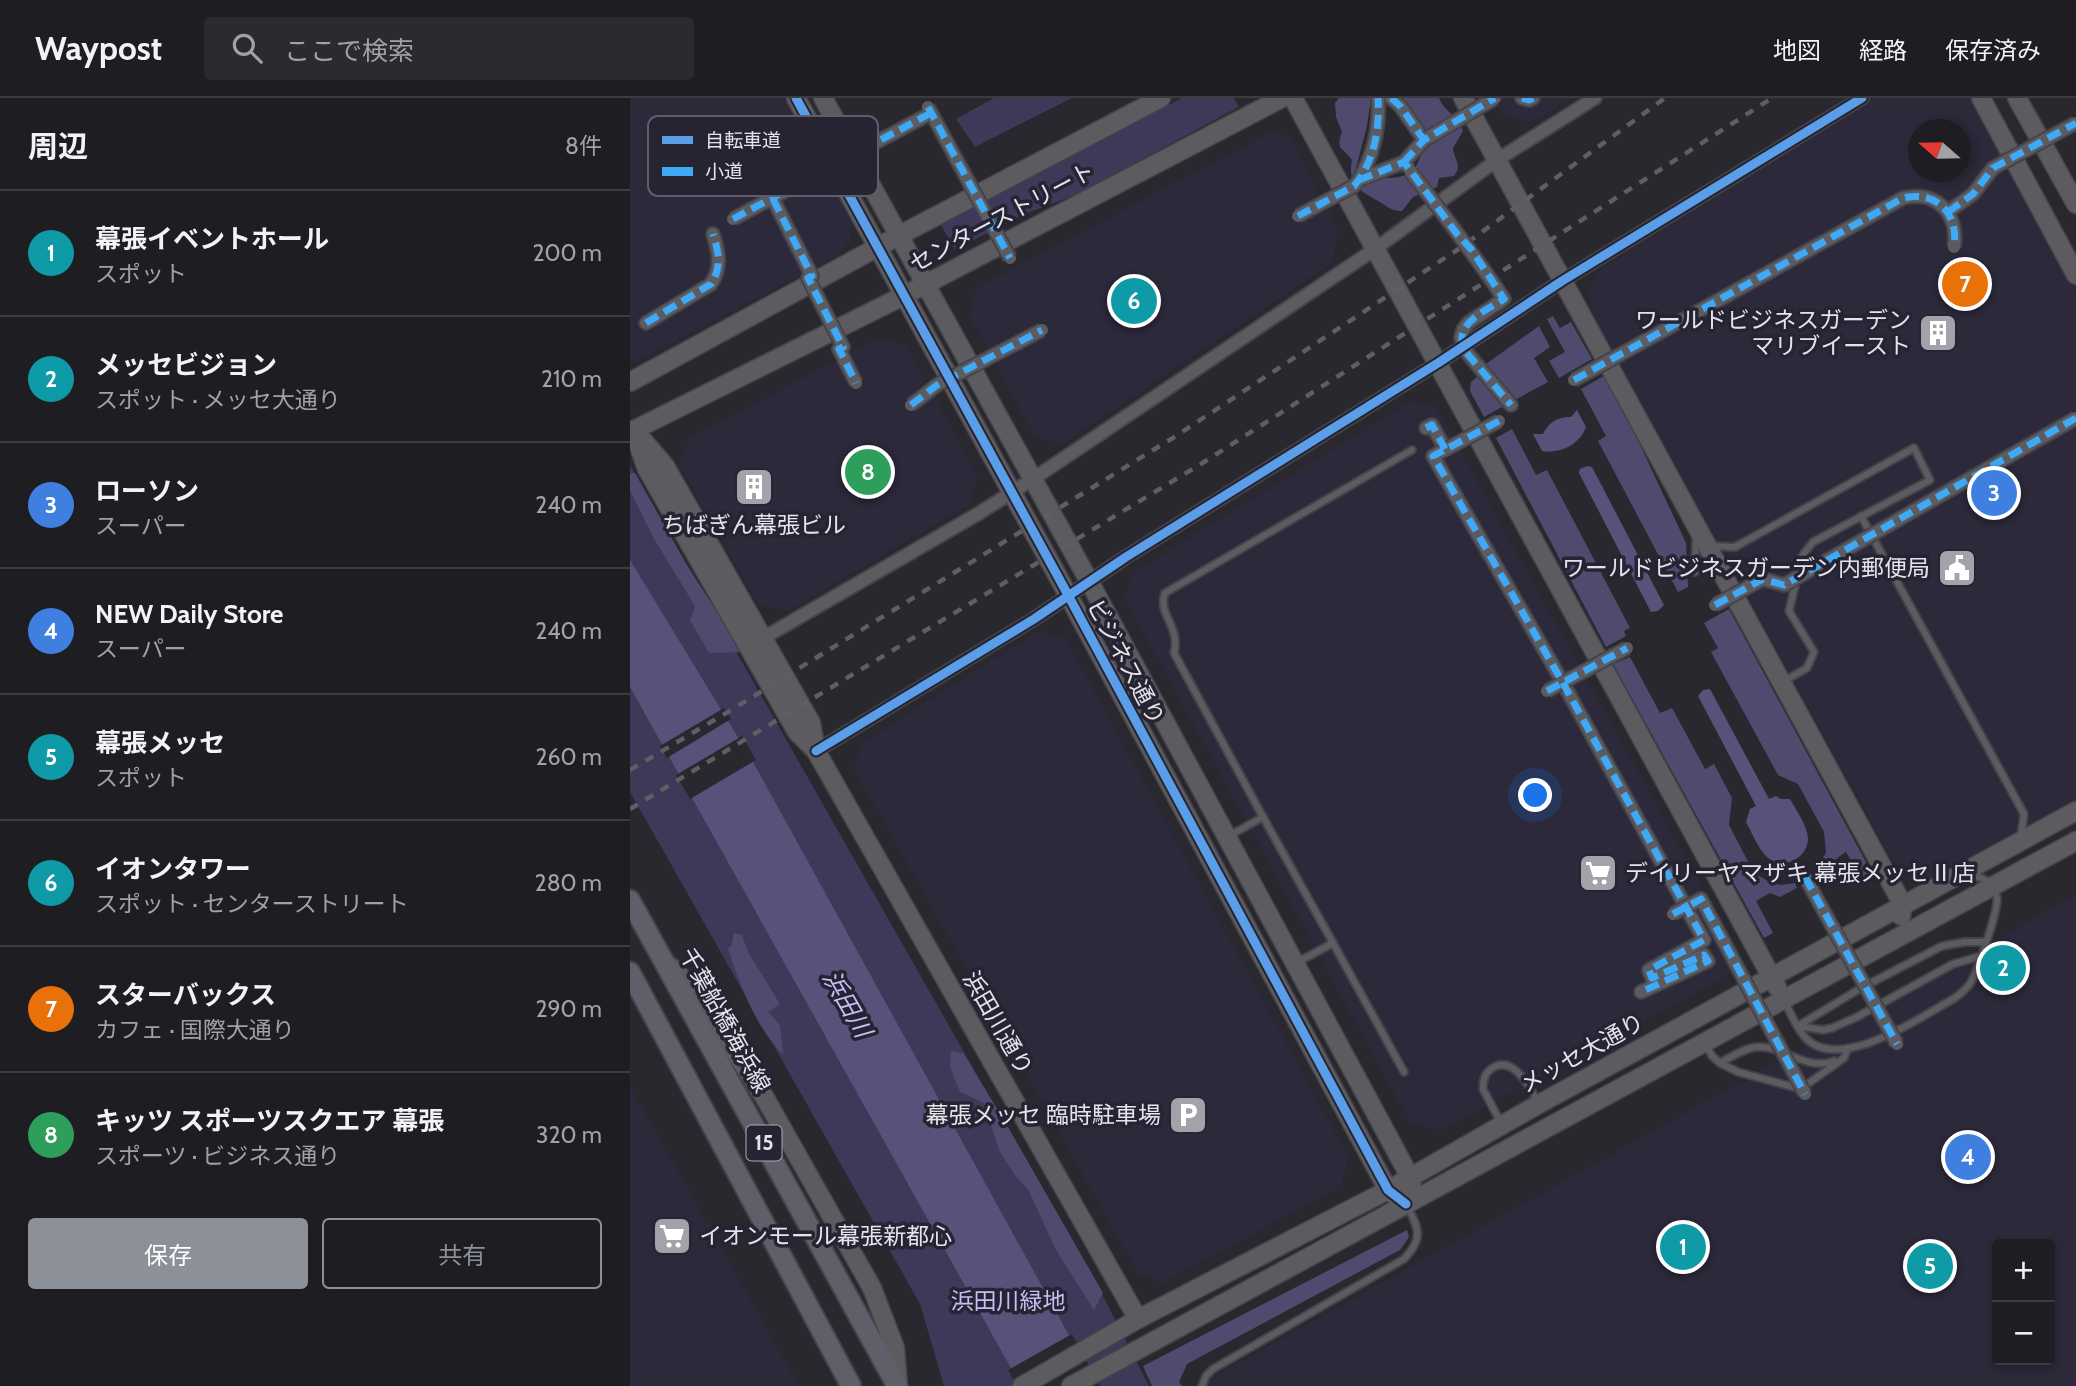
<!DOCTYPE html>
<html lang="ja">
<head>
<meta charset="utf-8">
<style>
	body { margin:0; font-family:Cabin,"Noto Sans JP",sans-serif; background:#2b2b2f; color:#f1f3f6 }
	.controls { position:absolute; right:21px; bottom:21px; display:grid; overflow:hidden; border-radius:7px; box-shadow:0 4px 10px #0003 }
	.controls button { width:63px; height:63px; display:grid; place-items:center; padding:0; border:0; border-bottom:2px solid #3c3c40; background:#1e1e22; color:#f1f3f6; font:35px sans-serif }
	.compass { position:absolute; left:1278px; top:21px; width:63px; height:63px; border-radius:50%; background:#1e1e22; box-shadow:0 4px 10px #0003; rotate:290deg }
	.you { position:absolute; left:906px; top:698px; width:24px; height:24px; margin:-18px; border:5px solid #fff; border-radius:50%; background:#1a73e8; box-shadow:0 0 0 10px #1a73e833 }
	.badge { display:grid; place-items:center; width:46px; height:46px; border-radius:50%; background:#8c9099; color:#fff; font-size:23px; font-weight:700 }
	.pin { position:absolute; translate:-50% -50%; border:4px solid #fff; box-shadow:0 2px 7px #0006 }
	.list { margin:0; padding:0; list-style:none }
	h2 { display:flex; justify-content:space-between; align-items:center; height:91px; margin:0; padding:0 28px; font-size:30px }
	h2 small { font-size:23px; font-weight:400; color:#a1a2a5 }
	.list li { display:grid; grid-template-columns:46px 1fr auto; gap:21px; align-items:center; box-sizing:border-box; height:126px; padding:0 28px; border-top:2px solid #3c3c40 }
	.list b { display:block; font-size:26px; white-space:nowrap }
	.list p { margin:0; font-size:23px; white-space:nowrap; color:#a1a2a5 }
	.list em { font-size:23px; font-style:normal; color:#a1a2a5 }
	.actions { display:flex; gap:14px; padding:21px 28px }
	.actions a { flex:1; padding:16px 0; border:2px solid #8c9099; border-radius:7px; text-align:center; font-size:24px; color:#8c9099 }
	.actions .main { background:#8c9099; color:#fff }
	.icon { flex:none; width:38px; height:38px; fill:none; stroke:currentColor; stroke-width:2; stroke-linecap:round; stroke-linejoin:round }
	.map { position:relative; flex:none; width:1446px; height:1288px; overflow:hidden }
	header { display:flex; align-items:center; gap:42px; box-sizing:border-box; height:98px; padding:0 35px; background:#1e1e22; border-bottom:2px solid #3c3c40 }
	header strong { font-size:33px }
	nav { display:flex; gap:38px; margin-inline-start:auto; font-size:24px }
	.search { width:490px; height:63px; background:#2b2b2f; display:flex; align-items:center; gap:18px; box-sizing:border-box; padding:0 24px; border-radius:7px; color:#a1a2a5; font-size:26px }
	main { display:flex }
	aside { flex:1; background:#1e1e22 }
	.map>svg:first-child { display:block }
</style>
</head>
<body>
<header>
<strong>Waypost</strong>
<div class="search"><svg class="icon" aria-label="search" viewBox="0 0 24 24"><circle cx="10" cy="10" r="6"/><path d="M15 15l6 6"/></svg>ここで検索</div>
<nav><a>地図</a><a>経路</a><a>保存済み</a></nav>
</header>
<main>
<aside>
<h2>周辺<small>8件</small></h2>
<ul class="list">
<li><span class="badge" style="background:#0f9aa8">1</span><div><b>幕張イベントホール</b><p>スポット</p></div><em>200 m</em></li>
<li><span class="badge" style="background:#0f9aa8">2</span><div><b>メッセビジョン</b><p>スポット · メッセ大通り</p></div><em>210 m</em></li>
<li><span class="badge" style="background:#3f7fe0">3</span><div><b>ローソン</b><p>スーパー</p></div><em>240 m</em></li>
<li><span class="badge" style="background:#3f7fe0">4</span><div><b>NEW Daily Store</b><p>スーパー</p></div><em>240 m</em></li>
<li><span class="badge" style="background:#0f9aa8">5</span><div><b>幕張メッセ</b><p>スポット</p></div><em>260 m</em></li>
<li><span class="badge" style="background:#0f9aa8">6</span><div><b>イオンタワー</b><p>スポット · センターストリート</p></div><em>280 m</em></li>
<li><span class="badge" style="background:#e8710a">7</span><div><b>スターバックス</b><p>カフェ · 国際大通り</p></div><em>290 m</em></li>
<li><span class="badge" style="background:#2e9e5b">8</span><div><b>キッツ スポーツスクエア 幕張</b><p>スポーツ · ビジネス通り</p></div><em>320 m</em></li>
</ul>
<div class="actions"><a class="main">保存</a><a>共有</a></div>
</aside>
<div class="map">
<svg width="1446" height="1288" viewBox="0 0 1446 1288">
	<rect width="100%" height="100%" fill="#28282e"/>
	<g fill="#2b293a" fill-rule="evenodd">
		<path d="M 0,0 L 158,0 L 220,113 L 223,127 L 220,141 L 207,158 L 7,263 L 0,262 Z"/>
		<path d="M 863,0 L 941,0 L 902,25 L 873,16 Z"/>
		<path d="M 1242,0 L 1341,0 L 1446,194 L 1446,704 L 1303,781 L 1284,782 L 1268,772 L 963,217 L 959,197 L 966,176 L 972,170 ZM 1288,32 L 1330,32 L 1330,74 L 1288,74 Z"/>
		<path d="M 641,34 L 660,39 L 708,133 L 703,164 L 434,345 L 405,339 L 339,217 L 348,189 Z"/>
		<path d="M 249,240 L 277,248 L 347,378 L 340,406 L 157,513 L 128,507 L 49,367 L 59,340 Z"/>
		<path d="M 781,303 L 805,307 L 1106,850 L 1099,877 L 810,1033 L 780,1024 L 495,501 L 502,475 Z"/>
		<path d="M 408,533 L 436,541 L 718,1058 L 711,1088 L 534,1185 L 509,1177 L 224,671 L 231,646 Z"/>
		<path d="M 1446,797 L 1446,1288 L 579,1288 L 576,1283 ZM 1367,1146 L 1420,1146 L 1420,1262 L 1367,1262 Z"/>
		<path d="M 0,988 L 169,1288 L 0,1288 Z"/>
	</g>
	<g fill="#3e3859">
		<path d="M 364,0 L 442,0 L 345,49 L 326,21 Z"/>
		<path d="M 552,0 L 604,0 L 609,9 L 445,97 L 392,117 L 325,152 L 311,127 Z"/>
		<path d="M 0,367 L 475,1202 L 519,1288 L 314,1288 L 290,1206 L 0,694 Z"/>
	</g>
	<g fill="#504a6f">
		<path d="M 709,0 L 741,0 L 737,28 L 725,74 L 729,82 C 739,82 749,80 759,80 C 783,79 787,70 794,48 L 766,0 L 809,0 C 814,14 830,19 833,33 L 823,50 C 824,62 833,67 824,78 L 809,80 L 807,89 L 783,99 L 772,113 C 761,114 755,106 746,102 C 730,93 717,84 722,62 C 713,49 705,52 712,34 L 706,19 L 705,5 Z"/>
		<path d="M 923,218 L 930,230 L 941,224 L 962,261 L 929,280 L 919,263 L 935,254 L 917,221 Z"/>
		<path d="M 909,228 L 920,249 L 904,260 L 918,284 L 885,302 L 856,266 Z"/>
		<path d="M 977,276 L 1056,445 L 1058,489 L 1048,494 L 968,343 L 976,338 L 951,291 Z"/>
		<path d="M 848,278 L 872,309 L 854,319 L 840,293 L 841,284 Z"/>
		<path d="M 882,331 L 906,377 L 917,372 L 1000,530 L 994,533 L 996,538 L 976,549 L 866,340 Z"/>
		<path d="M 5,375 L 58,469 L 113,554 L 79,555 L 60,522 L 65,508 L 23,439 L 0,392 L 0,376 Z"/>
		<path d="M 1099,511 L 1243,777 L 1233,783 L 1216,754 C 1205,760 1199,770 1188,777 L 1185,772 L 1196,755 L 1194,734 L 1168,686 L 1148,677 L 1081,554 L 1088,550 L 1074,525 Z"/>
		<path d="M 1000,559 L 1030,615 L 1042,610 L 1075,671 L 1084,666 L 1102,700 L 1099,727 L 1122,771 L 1129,778 L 1141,785 L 1151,787 L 1165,785 L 1167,790 L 1150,799 L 1140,795 L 1126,803 L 1143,835 L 1134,840 L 983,566 Z"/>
		<path d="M 104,835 L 112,837 L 118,854 L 150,906 L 138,914 L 150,927 L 153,957 C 126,929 110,888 98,851 L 102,846 Z"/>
		<path d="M 321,953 L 333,955 L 374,1022 L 473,1195 L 464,1212 L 426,1152 L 399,1093 L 384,1076 L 369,1052 L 354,1005 L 330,994 L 320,969 Z"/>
		<path d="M 777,1132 L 779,1139 L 770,1152 L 557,1266 L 549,1284 L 552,1288 L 522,1288 L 513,1268 Z"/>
	</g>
	<g fill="#585179">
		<path d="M 947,312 L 956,329 C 950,346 931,356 912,353 L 903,336 L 913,336 C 919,324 927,319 941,319 Z"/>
		<path d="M 957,368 L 962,369 L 1034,507 L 1028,513 L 1021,514 L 949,375 L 950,371 Z"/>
		<path d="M 0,462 L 123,664 L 467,1288 L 391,1288 L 0,589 Z"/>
		<path d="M 1080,591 L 1139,701 L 1146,698 L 1151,701 L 1160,701 C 1166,712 1177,727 1178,740 C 1178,762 1150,774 1135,757 C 1127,748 1122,735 1116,724 L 1120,711 L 1126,708 L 1068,598 L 1073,592 Z"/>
	</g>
	<g fill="#28282e">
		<path d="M 94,610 L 101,621 L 37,660 L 30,648 Z"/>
		<path d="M 112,638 L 126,662 L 60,701 L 46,677 Z"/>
		<path d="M 442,1236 L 470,1288 L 387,1288 L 378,1272 Z"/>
	</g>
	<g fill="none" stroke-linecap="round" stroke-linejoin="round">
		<defs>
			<g id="lane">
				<path d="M 1231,418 L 1394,716 L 1391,738"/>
				<path d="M 1079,448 L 1105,449 L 1284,350 L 1300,382 L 1183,444 L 1172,458 L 1159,513 L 1184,554 L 1177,570 L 1154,583"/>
				<path d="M 1065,474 L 1066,437"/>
				<path d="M 633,719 L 703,845 L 666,865"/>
				<path d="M 599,738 L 633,719 L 544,555 C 551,528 527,517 535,495 L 782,352"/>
				<path d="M 703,845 L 774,974"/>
				<path d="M 1155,905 C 1161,915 1166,929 1174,938 C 1207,978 1292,918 1325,900 C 1331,895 1337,891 1341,884 C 1348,872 1369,810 1367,799 C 1363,784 1352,778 1338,777"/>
				<path d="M 1168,928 L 1231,890 L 1312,848 L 1335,844 L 1356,844"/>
				<path d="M 1168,928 L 1193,932 L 1202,930 L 1227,919 L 1323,866 L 1351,858"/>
				<path d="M 1075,945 L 1082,958 L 1090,965 L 1108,974 L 1167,990 L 1179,985 L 1214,960 L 1218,950"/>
				<path d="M 1090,965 C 1101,959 1115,950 1127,949 C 1153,947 1177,974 1204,963"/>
				<path d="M 871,1025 L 853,991 C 853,983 854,976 861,971 C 883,955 900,990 909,1006"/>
				<path d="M 572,1288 L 576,1278 L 583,1271 L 774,1161 C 794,1140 789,1131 777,1108"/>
			</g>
			<g id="street">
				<path d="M 761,0 L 770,8 L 794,42 L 774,64"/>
				<path d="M 892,0 L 899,2 L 903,0"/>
				<path d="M 729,82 C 744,56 750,30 748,0"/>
				<path d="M 729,82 L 774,64 L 777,68"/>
				<path d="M 16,225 L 81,186 C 92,169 89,155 83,136"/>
				<path d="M 838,256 L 881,307"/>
				<path d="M 796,330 L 802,327 L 815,351"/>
				<path d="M 831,407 L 933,585 L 1074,842 L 1019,872 L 1022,880 L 1074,857 L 1078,863 L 1011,894"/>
				<path d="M 128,543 L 346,417 L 403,381 L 745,151 L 867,62 L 965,0"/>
				<path d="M 186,653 L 404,521 L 496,459 L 808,265 L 932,183 L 1232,0"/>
			</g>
			<g id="secondary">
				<path d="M 166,0 L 438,497 L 758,1092 L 776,1106"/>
				<path d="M 193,0 L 459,483 L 780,1079 L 784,1102"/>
				<path d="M 663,0 L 1147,889"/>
				<path d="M 833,0 L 1273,807 L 1271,818"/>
				<path d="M 1351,0 L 1446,177"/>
				<path d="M 1387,0 L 1446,106"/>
				<path d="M 0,284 L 268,138 L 531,0"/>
				<path d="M 3,332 L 17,371 L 167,634 L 186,653 L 508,1221"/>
				<path d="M 0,334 L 273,198 L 652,0"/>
				<path d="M 11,340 L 35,368 L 181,625 L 186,653"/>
				<path d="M 41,869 L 65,893 L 135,1000 L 242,1190 L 265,1250 L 268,1288"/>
				<path d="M 392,1288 L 508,1221 L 758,1092 L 909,1006 L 1446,713"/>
				<path d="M 441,1288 L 1446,743"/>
			</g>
			<g id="primary">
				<path d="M 0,802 L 267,1288"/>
				<path d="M 0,874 L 221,1288"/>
			</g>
		</defs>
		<use href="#lane" stroke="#444349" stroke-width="10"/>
		<use href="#street" stroke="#444349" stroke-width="16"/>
		<use href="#secondary" stroke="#444349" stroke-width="21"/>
		<use href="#primary" stroke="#444349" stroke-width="23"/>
		<use href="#lane" stroke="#5c5b60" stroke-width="6"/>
		<use href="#street" stroke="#5c5b60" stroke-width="12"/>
		<use href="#secondary" stroke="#5c5b60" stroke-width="18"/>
		<use href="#primary" stroke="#605f69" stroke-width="19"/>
		<g stroke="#5f5e64" stroke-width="4.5" stroke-dasharray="9 9" stroke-linecap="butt">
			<path d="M 0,672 L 103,611 L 546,338 L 830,150 L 1035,0"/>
			<path d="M 0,711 L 571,366 L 1142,0"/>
		</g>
		<defs>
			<g id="street-bridge">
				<path d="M 298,9 L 380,160"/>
				<path d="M 794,42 L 865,0"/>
				<path d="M 781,74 C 813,116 845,157 874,201 L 838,225 L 833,232 L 831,240 L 838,256"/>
				<path d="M 143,101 L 182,178 L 178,180 L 213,249 L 209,251 L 226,285"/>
				<path d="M 1318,114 L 1343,96 L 1363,70 L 1446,25"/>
				<path d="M 668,118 L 724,88 L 729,82"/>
				<path d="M 103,121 L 301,15"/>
				<path d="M 944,282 L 1273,100 C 1307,92 1329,116 1324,149"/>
				<path d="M 281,307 L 307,287 L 412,232"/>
				<path d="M 831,407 L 803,358 L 869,323"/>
				<path d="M 1085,507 L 1133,481 L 1154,487 L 1446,320"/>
				<path d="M 917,593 L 997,550"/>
				<path d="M 1175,779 L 1267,946"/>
				<path d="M 1043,816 L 1071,801 L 1175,996"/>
			</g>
		</defs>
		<use href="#street-bridge" stroke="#444349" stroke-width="16" stroke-linecap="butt"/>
		<use href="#street-bridge" stroke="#5c5b60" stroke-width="12"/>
		<g stroke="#3fa9f5" stroke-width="7" stroke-dasharray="14 7" stroke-linecap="butt">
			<path d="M 761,0 L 770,8 L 794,42"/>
			<path d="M 892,0 L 899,2 L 903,0"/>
			<path d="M 298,9 L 380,160"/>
			<path d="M 774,64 L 794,42 L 865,0"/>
			<path d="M 729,82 L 774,64 L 827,136 L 841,151 L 874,201 C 856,213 821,226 835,253 L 881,307"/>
			<path d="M 143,101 L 182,178 L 178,180 L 213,249 L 209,251 L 226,285"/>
			<path d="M 1318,114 L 1343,96 L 1363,70 L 1446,25"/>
			<path d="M 668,118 L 724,88 C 744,64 750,31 748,0"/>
			<path d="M 103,121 L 301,15"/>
			<path d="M 16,225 L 81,186 C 92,169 89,155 83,136"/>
			<path d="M 944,282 L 1273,100 C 1307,92 1329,116 1324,149"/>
			<path d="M 281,307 L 307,287 L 412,232"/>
			<path d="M 869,323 L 803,358 L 933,585 L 1074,842 L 1019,872 L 1022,880 L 1074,857 L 1078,863 L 1011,894"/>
			<path d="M 796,330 L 802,327 L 815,351"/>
			<path d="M 1085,507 L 1133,481 L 1154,487 L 1446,320"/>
			<path d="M 917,593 L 997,550"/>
			<path d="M 1175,779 L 1267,946"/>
			<path d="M 1043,816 L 1071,801 L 1175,996"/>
		</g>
		<defs>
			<g id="cycleway">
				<path d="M 166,0 L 438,497 L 758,1092 L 776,1106"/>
				<path d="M 186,653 L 404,521 L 496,459 L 808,265 L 932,183 L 1232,0"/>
			</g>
		</defs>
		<use href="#cycleway" stroke="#262432" stroke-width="13"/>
		<use href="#cycleway" stroke="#5a9eea" stroke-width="9"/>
	</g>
	<defs>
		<symbol id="building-square" viewBox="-11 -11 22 22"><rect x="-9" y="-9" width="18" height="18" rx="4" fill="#a2a2aa" stroke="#262432"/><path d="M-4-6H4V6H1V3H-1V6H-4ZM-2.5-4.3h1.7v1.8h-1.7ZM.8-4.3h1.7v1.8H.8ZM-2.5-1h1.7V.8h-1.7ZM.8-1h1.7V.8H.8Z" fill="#fff"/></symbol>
		<symbol id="civic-square" viewBox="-11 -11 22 22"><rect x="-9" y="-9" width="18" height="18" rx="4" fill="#a2a2aa" stroke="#262432"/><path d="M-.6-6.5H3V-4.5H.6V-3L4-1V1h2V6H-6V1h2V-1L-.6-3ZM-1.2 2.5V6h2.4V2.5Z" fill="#fff"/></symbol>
		<symbol id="supermarket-square" viewBox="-11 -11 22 22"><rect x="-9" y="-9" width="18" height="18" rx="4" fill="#a2a2aa" stroke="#262432"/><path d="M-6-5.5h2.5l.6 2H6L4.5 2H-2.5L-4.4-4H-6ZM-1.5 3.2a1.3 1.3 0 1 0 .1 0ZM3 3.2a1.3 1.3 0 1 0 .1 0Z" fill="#fff"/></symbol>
		<symbol id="parking-square" viewBox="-11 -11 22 22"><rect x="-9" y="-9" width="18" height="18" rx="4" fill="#a2a2aa" stroke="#262432"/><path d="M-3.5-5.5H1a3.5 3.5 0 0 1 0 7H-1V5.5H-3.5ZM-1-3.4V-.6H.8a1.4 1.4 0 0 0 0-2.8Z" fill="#fff"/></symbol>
	</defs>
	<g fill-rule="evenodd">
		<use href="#building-square" x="1286" y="213" width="44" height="44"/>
		<use href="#building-square" x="102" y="367" width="44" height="44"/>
		<use href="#civic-square" x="1305" y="448" width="44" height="44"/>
		<use href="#supermarket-square" x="946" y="753" width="44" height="44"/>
		<use href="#parking-square" x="536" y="995" width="44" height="44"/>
		<use href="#supermarket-square" x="20" y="1116" width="44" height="44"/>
	</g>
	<g text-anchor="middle" stroke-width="7" stroke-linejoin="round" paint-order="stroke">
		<rect fill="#262432" stroke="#abaab4" stroke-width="2" x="116.5" y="1027.5" width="35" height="35" rx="5"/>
		<g font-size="21" font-weight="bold" fill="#e4e3ec">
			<text x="134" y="1052">15</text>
		</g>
		<g font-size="23" fill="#e4e3ec" stroke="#262432">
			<text transform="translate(372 119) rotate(-28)" y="8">センターストリート</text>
			<text transform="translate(496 564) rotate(62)" y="8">ビジネス通り</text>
			<text transform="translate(95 922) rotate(61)" y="8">千葉船橋海浜線</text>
			<text transform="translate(368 925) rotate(60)" y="8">浜田川通り</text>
			<text transform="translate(952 955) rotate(-29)" y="8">メッセ大通り</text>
		</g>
		<g font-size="23" fill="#e4e3ec" stroke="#262432" text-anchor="end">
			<text x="1281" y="230">ワールドビジネスガーデン<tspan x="1281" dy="26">マリブイースト</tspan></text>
			<text x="124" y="435" text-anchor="middle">ちばぎん幕張ビル</text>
			<text x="1300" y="478">ワールドビジネスガーデン内郵便局</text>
			<text x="995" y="783" text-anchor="start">デイリーヤマザキ 幕張メッセⅡ店</text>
			<text x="531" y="1025">幕張メッセ 臨時駐車場</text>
			<text x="69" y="1146" text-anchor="start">イオンモール幕張新都心</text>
		</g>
		<g font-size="23" fill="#c5bdf5" stroke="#262432">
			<text x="378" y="1211">浜田川緑地</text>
		</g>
		<g font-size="24" font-style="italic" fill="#c6bef6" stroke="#262432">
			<text transform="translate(217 906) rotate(60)" y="8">浜田川</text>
		</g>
	</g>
	<rect x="18" y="18" width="230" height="80" rx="10" fill="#262432" stroke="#5f5d6a" stroke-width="2"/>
	<rect x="32" y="38" width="31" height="8" fill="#5a9eea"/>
	<rect x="32" y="69" width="31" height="9" fill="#3fa9f5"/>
	<g font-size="19" fill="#e4e3ec">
		<text x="75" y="49">自転車道</text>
		<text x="75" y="80">小道</text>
	</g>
</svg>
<div class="controls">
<button>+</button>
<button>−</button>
</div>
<svg class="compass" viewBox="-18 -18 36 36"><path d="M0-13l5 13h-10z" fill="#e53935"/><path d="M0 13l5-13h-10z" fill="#a1a2a5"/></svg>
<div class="you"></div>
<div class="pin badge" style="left:1053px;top:1149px;background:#0f9aa8">1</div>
<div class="pin badge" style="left:1373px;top:870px;background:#0f9aa8">2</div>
<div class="pin badge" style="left:1364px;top:395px;background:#3f7fe0">3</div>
<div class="pin badge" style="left:1338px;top:1059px;background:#3f7fe0">4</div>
<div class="pin badge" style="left:1300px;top:1168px;background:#0f9aa8">5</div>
<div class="pin badge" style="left:504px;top:203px;background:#0f9aa8">6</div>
<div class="pin badge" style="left:1335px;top:186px;background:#e8710a">7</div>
<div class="pin badge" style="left:238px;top:374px;background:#2e9e5b">8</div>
</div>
</main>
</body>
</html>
